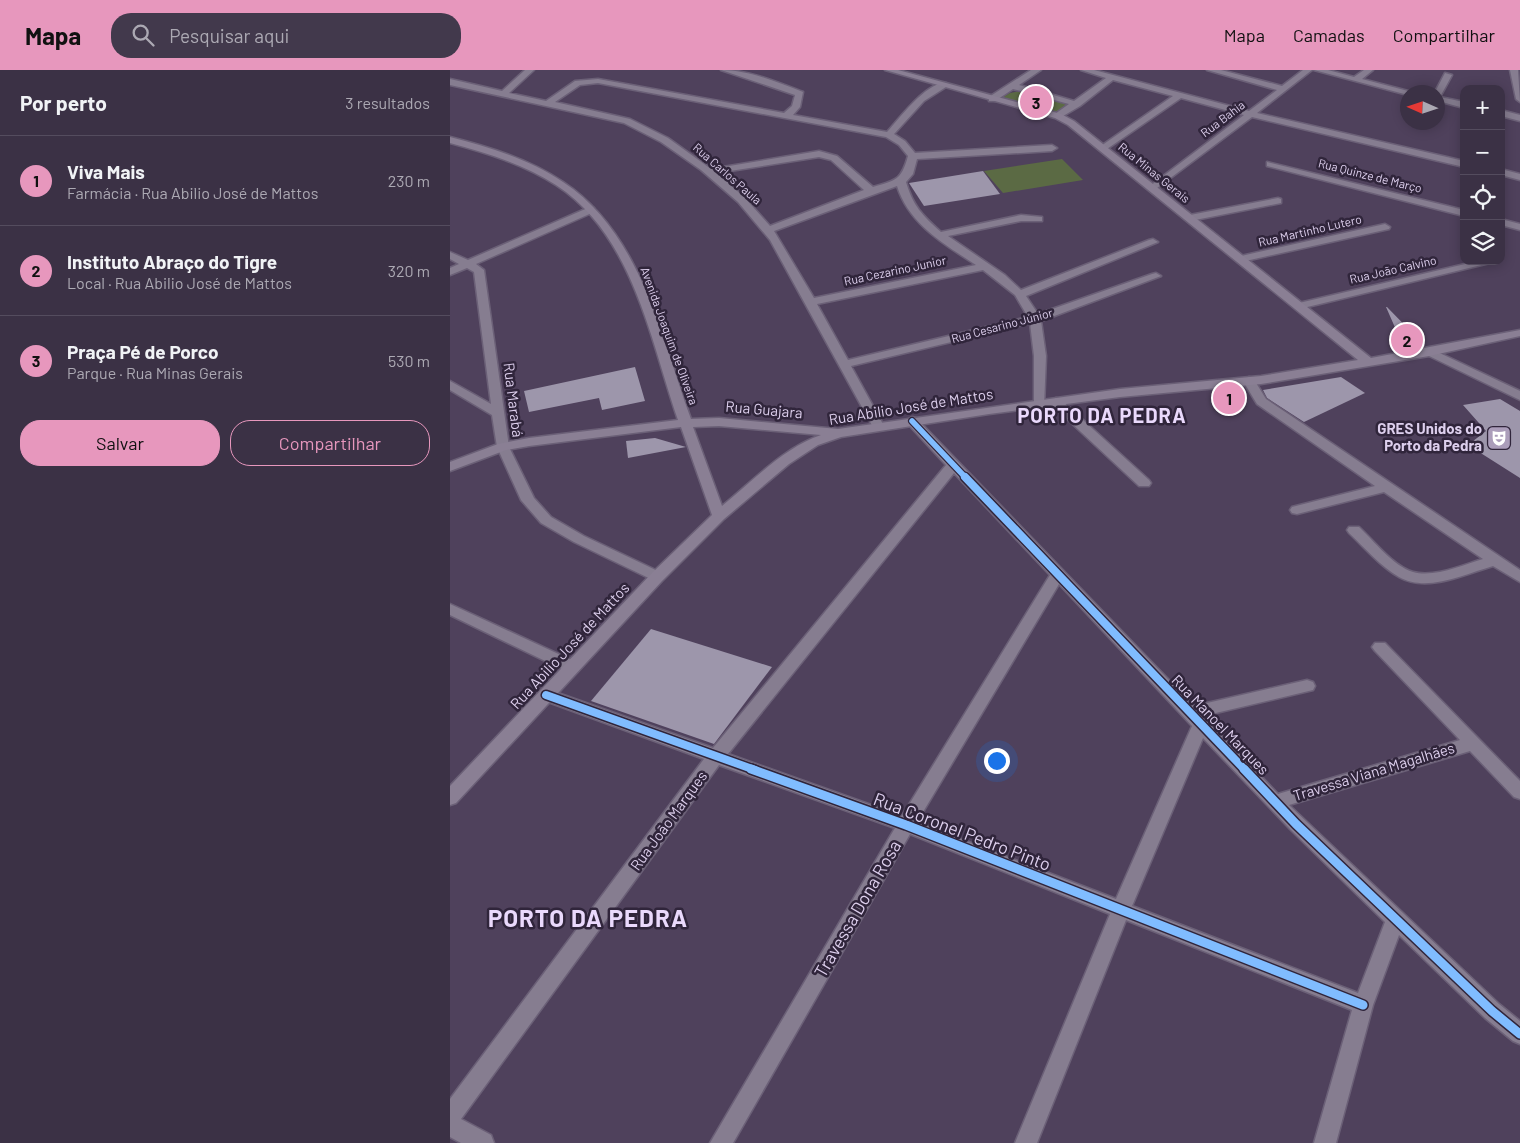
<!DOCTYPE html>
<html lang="pt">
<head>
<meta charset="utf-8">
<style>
	body { margin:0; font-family:Barlow,sans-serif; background:#42394c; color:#f1f3f6 }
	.controls { position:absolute; right:15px; top:15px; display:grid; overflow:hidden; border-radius:10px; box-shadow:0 2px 12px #0003 }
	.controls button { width:45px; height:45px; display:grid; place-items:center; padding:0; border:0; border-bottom:1px solid #544c5e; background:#3b3145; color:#f1f3f6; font:25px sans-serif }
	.compass { position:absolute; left:950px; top:15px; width:45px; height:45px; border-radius:50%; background:#3b3145; box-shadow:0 2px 12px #0003; rotate:273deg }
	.you { position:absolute; left:546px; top:690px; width:18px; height:18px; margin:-12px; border:4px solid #fff; border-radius:50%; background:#1a73e8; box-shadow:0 0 0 8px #1a73e833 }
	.badge { display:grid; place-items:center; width:32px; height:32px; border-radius:50%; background:#e797bd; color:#111; font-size:16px; font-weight:700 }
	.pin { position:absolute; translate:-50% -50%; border:2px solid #fff; box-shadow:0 1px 5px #0006 }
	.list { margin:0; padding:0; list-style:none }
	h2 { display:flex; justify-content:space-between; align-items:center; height:65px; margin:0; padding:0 20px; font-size:21px }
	h2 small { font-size:16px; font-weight:400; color:#aca9b3 }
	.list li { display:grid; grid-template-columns:32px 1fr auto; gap:15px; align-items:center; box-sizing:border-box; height:90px; padding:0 20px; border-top:1px solid #544c5e }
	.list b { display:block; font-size:19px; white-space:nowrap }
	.list p { margin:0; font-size:16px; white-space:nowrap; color:#aca9b3 }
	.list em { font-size:16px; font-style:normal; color:#aca9b3 }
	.actions { display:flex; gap:10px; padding:15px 20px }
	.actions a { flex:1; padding:11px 0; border:1px solid #e797bd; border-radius:20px; text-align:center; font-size:18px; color:#e797bd }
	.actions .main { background:#e797bd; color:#111 }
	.icon { flex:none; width:28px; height:28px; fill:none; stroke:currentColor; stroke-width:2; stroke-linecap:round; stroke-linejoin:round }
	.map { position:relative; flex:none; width:1070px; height:1073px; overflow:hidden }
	header { display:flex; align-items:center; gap:30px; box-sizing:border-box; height:70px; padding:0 25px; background:#e797bd; color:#111 }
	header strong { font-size:24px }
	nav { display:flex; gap:28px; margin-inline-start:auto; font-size:18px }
	.search { width:350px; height:45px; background:#42394c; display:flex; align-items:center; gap:12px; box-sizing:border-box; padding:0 18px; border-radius:20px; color:#aca9b3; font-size:19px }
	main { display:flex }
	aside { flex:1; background:#3b3145 }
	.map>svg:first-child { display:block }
</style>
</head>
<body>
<header>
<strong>Mapa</strong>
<div class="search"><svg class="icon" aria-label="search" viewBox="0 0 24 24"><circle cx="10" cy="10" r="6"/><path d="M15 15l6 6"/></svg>Pesquisar aqui</div>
<nav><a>Mapa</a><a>Camadas</a><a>Compartilhar</a></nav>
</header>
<main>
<aside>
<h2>Por perto<small>3 resultados</small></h2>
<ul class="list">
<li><span class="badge">1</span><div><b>Viva Mais</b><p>Farmácia · Rua Abilio José de Mattos</p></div><em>230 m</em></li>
<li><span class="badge">2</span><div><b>Instituto Abraço do Tigre</b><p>Local · Rua Abilio José de Mattos</p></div><em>320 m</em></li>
<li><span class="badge">3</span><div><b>Praça Pé de Porco</b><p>Parque · Rua Minas Gerais</p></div><em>530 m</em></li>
</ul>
<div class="actions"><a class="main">Salvar</a><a>Compartilhar</a></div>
</aside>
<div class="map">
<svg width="1070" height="1073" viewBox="0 0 1070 1073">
	<rect width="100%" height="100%" fill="#4f415c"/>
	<g fill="#5b6a44">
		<path d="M 571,21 L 619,35 L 606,43 L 553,27 L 560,23 Z"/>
		<path d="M 612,89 L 633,110 L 553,123 L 534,101 Z"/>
	</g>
	<g fill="#9d96ab">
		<path d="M 533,101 L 550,124 L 474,136 L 459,113 Z"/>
		<path d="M 936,237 L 937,237 L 975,276 L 955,280 L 940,263 L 947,262 Z"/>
		<path d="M 185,297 L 195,331 L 152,340 L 149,328 L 79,342 L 74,321 Z"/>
		<path d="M 891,307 L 915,323 L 854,352 L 817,328 L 813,320 Z"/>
		<path d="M 1050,329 L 1070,341 L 1070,408 L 1018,375 L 1036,361 L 1013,335 Z"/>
		<path d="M 205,368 L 236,377 L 178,388 L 176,371 Z"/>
		<path d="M 201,559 L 322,597 L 264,674 L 141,631 Z"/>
	</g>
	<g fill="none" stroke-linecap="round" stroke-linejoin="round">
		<defs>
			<g id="street">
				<path d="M 75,0 L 84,0 L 59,23 L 96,31 L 125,11 L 148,9 L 334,43 L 342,36 L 345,25 L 271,0 C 299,0 327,12 353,22 L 350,37 L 343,45 L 437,62 C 449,49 477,11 496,13 L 496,17 L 474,31 L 444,64 L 455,71 L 465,83 L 602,75 L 607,78 L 602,81 L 467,89 L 463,104 L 456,112 C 463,136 472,145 491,162 L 571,145 L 592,147 L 592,151 L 571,151 L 498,166 L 555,205 L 571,220 L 699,170 L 703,169 L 708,172 L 576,226 L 588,244 L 702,204 L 706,203 L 711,206 L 591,251 L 596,286 L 594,337 L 586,337 L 584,334 L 584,286 L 580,253 L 401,296 L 434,356 L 428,360 L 424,359 L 320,170 L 288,132 L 251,100 L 211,72 L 174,53 L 0,15 L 0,9 L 52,21 ZM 148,13 L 436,67 L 449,75 L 458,86 C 451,111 446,110 423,117 L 387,86 L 369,81 L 261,99 L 218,68 L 180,49 L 105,32 L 130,15 ZM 369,87 L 381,90 L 414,120 L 320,156 L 295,128 L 267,103 ZM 447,116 C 459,154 494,174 526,195 L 364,228 L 324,161 ZM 533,200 L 565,225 L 578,247 L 398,290 L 367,234 Z"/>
				<path d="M 581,0 L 591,0 L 569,15 L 624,31 L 656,8 L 631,0 L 644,0 L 799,41 L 827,20 L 757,0 L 771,0 L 832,16 L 853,0 L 862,0 L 807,43 L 1014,91 L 1014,97 L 802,47 L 703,121 L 700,120 L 700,116 L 794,45 L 731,28 L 654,81 L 649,78 L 651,76 L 723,26 L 663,10 L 630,36 L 608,49 L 604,46 L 605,44 L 619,34 L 563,19 L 545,31 L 539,31 L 539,27 Z"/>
				<path d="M 864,0 L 878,0 L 904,7 L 914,0 L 923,0 L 912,9 L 962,22 L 958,22 L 958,25 Z"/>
				<path d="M 1060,0 L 1068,0 L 1070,32 L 1066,29 Z"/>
				<path d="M 995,3 L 1002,5 L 990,27 L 1014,32 L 1014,38 L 988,31 L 988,22 L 985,22 Z"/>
				<path d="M 1051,40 L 1070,45 L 1070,51 L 1051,46 Z"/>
				<path d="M 817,92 L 1014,140 L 1014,146 L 817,96 Z"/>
				<path d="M 1051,99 L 1070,104 L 1070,110 L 1051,105 Z"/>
				<path d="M 828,128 L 831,129 L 831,133 L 740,151 L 735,148 L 740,145 Z"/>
				<path d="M 140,137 L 144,138 L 144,142 L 26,194 L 34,200 L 59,377 L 84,428 L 101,447 L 134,466 L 212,503 L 214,507 L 207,512 L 124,472 L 91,453 L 71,430 L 47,377 L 42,345 L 0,320 L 0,311 L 41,334 L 24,202 L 17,198 L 0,205 L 0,198 L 9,194 L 0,189 L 0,182 L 18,190 Z"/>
				<path d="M 1051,149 L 1070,154 L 1070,160 L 1051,155 Z"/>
				<path d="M 935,154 L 940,157 L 939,159 L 791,192 L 786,189 L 791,186 Z"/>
				<path d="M 1028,191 L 1048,191 L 849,239 L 843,236 L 849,233 Z"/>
				<path d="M 979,278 L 1070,321 L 1070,330 L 975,284 L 973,282 Z"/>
				<path d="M 799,307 L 803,308 L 816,329 L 1070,500 L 1070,512 L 1043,496 C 1015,504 977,523 949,507 C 930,496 915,478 899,463 L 897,460 L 899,457 L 909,457 C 924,471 943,496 963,502 C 984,508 1013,495 1033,489 L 934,422 L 847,444 L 842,443 L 840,440 L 842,437 L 925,416 L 807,334 L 793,311 Z"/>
				<path d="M 606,328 L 610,329 L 699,410 L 701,413 L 699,416 L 689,416 L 602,335 L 600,332 Z"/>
				<path d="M 462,347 L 466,348 L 744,636 L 857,610 L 863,612 L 865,616 L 863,620 L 753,646 L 828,724 L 1010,670 L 925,581 L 922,577 L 925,573 L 935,573 L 1070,711 L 1070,729 L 1064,727 L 1020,681 L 839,735 L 1049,934 L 1070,951 L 1070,974 L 1063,971 L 1035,948 L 949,865 L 923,935 L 886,1073 L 864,1073 L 902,940 L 676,850 L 587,1073 L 565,1073 L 660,844 L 460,764 L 283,1073 L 260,1073 L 445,758 L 269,695 L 11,1049 L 41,1065 L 44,1073 L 11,1073 L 0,1067 L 0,1029 L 254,689 L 90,629 L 88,625 L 90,621 L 96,619 L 102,621 L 263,678 L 496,395 L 458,354 L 456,351 ZM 504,403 L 600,505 L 452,746 L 278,684 ZM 609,514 L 742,656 L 666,829 L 467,752 ZM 753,668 L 840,759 L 935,852 L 908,923 L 682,836 Z"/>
				<path d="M 0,534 L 128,593 L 130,597 L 128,601 L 116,601 L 0,545 Z"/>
			</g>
			<path id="secondary" d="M 435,0 L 448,0 L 611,44 L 624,51 L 921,288 L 1070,260 L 1070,266 L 979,286 L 811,314 L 670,327 L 539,344 L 391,367 L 368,375 L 339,394 L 274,449 L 212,511 L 6,733 L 0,735 L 0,716 L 202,503 L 262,445 L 231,357 L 79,376 L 56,380 L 0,401 L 0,392 L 48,374 L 79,368 L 228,350 C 200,269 183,165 106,115 C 73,94 37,83 0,73 L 0,67 C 39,77 79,89 113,112 C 191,163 211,267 241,349 L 269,348 L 388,359 L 670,319 L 811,306 L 908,290 L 618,55 L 605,48 ZM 269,356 L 371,365 C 333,378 303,411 272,436 L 243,357 Z"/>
		</defs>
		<use href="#street" stroke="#6b6077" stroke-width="3"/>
		<use href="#secondary" stroke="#6b6077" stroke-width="3"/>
		<use href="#street" fill="#867d90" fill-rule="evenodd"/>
		<use href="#secondary" fill="#8a7f94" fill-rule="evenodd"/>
		<defs>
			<path id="cycleway-far2" d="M 462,351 L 516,408"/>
			<g id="cycleway-far1">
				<path d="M 515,407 L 795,700"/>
				<path d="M 96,625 L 305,700"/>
			</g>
			<g id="cycleway">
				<path d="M 301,699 L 456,755 L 913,935"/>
				<path d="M 794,699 L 846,754 L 1042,941 L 1070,964"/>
			</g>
		</defs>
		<use href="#cycleway-far2" stroke="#30253b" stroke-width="8"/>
		<use href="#cycleway-far1" stroke="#30253b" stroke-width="11"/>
		<use href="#cycleway" stroke="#30253b" stroke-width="12"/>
		<use href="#cycleway-far2" stroke="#80bcff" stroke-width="5.5"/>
		<use href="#cycleway-far1" stroke="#80bcff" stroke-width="8"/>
		<use href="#cycleway" stroke="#80bcff" stroke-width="9"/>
	</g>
	<defs>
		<symbol id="theatre-square" viewBox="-11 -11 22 22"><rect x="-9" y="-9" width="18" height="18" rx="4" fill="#ab9dba" stroke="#30253b"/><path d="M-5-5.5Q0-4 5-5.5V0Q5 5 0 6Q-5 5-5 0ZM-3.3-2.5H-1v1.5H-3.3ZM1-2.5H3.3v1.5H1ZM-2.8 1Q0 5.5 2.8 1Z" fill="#fff"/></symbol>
	</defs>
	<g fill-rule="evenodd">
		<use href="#theatre-square" x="1035" y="354" width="28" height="28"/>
	</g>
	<g text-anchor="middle" stroke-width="5" stroke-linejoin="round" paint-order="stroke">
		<g font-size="12" fill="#ddcfed" stroke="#30253b">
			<text transform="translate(773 49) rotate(-37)" y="4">Rua Bahia</text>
			<text transform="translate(704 103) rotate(39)" y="4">Rua Minas Gerais</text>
			<text transform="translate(277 104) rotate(41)" y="4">Rua Carlos Paula</text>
			<text transform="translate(920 106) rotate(14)" y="4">Rua Quinze de Março</text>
			<text transform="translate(860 161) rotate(-13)" y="4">Rua Martinho Lutero</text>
			<text transform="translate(943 200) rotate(-13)" y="4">Rua João Calvino</text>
			<text transform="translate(445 201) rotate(-12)" y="4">Rua Cezarino Junior</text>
			<text transform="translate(552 256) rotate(-15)" y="4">Rua Cesarino Júnior</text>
			<text transform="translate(219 266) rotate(70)" y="4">Avenida Joaquim de Oliveira</text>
		</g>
		<g font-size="15" fill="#ddcfed" stroke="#30253b">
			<text transform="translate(63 330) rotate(83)" y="5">Rua Marabá</text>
			<text transform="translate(461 337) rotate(-9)" y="5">Rua Abilio José de Mattos</text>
			<text transform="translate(314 340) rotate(5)" y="5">Rua Guajara</text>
			<text transform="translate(120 576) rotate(-47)" y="5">Rua Abilio José de Mattos</text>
			<text transform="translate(770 655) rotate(46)" y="5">Rua Manoel Marques</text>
			<text transform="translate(924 702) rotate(-17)" y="5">Travessa Viana Magalhães</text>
			<text transform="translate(219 751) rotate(-54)" y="5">Rua João Marques</text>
		</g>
		<g font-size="15" font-weight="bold" fill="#ddcfed" stroke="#30253b" text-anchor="end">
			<text x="1032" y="364">GRES Unidos do<tspan x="1032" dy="17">Porto da Pedra</tspan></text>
		</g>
		<g font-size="18" fill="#ddcfed" stroke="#30253b">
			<text transform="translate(512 762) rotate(21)" y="6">Rua Coronel Pedro Pinto</text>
			<text transform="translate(408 839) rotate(-60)" y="6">Travessa Dona Rosa</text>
		</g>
		<g font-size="20" font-weight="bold" letter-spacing="1" fill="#ead9fc" stroke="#30253b">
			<text x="652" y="353">PORTO DA PEDRA</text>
		</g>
		<g font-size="24" font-weight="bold" letter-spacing="1" fill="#ead9fc" stroke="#30253b">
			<text x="138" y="857">PORTO DA PEDRA</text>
		</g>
	</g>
</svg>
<div class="controls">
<button>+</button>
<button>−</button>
<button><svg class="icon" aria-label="locate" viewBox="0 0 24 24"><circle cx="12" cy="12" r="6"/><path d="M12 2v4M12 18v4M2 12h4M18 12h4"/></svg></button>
<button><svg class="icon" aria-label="layers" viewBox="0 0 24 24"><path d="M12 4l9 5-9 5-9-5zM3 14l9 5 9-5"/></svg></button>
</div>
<svg class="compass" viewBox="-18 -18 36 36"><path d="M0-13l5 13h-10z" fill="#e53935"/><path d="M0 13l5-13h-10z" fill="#aca9b3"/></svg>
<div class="you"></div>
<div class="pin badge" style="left:779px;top:328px">1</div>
<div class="pin badge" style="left:957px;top:270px">2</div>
<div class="pin badge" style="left:586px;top:32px">3</div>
</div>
</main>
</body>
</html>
